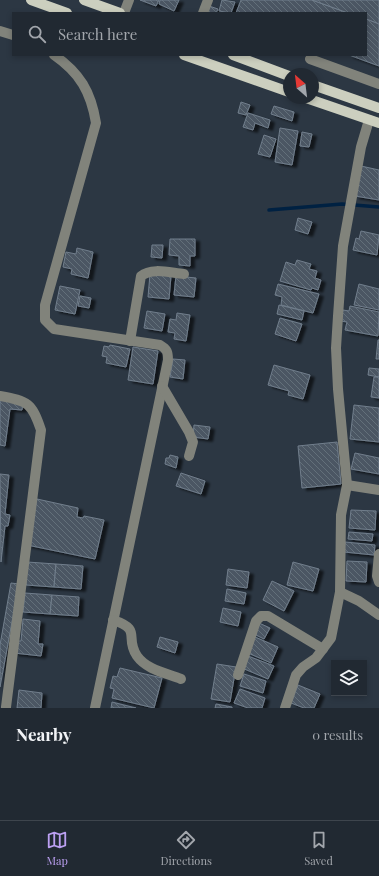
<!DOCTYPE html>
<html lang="en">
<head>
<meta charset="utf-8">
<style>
	body { margin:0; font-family:"Playfair Display",serif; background:#29313a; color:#f1f3f6 }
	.controls { position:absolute; right:12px; bottom:12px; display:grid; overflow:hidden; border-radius:0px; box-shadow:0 2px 6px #0003 }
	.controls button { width:36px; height:36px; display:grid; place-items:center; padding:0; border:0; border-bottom:1px solid #3e454d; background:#212932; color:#f1f3f6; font:20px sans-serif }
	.compass { position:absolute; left:283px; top:68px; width:36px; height:36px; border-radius:50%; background:#212932; box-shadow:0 2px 6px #0003; rotate:332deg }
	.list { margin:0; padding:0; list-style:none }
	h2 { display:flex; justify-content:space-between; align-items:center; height:52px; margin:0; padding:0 16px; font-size:17px }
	h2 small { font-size:13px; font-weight:400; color:#a2a6ac }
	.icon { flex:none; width:22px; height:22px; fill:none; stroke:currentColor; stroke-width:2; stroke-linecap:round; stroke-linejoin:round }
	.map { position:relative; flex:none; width:379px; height:708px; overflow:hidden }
	.search { position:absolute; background:#212932; box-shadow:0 2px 6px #0003; left:12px; right:12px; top:12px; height:44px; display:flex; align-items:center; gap:10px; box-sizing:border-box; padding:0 14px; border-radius:0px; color:#a2a6ac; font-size:15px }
	.sheet { height:112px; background:#212932 }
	nav { display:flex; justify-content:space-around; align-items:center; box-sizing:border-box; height:56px; border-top:1px solid #3e454d; background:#212932; font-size:11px; color:#a2a6ac }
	nav a { display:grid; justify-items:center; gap:2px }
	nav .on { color:#bca0f2 }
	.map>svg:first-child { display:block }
</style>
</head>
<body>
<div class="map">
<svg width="379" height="708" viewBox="0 0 379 708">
	<defs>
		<pattern id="building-back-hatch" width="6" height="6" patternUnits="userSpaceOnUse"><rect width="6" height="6" fill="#4b5764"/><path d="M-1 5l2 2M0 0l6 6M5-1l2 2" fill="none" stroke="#646f7a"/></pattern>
		<filter id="shadow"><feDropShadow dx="4.5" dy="2.5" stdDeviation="1" flood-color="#0009"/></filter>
	</defs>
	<rect width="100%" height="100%" fill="#2c3743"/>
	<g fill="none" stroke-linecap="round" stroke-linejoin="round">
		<path stroke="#002142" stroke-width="3.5" d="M 269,210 L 342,204 L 379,207"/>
	</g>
	<g fill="url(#building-back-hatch)" stroke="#717e8c" filter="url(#shadow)">
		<path d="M 140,0 L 159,0 L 156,6 Z"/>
		<path d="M 160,0 L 179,0 L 174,11 L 159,4 Z"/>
		<path d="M 222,0 L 235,2 L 231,13 L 219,11 Z"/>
		<path d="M 241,0 L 312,0 L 348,13 L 236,13 Z"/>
		<path d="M 312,0 L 379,0 L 379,24 L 366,19 L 366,13 L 348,13 Z"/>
		<path d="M 209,6 L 218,9 L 216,13 L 207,13 Z"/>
		<path d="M 366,19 L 379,24 L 379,66 L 349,55 L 366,55 Z"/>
		<path d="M 241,102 L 250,105 L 246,115 L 238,113 Z"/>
		<path d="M 274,106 L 294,112 L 292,121 L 271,114 Z"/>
		<path d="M 248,113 L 270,120 L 268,128 L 255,123 L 253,130 L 243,127 Z"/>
		<path d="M 280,128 L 298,131 L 292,165 L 275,162 Z"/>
		<path d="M 302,132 L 312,134 L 309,147 L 300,146 Z"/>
		<path d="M 264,135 L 276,139 L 270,157 L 258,154 Z"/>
		<path d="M 361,166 L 379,170 L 379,200 L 355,196 Z"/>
		<path d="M 298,218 L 312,222 L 308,234 L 295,230 Z"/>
		<path d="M 361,231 L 379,235 L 377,255 L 353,250 L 356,238 L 359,239 Z"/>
		<path d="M 170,239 L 195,239 L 195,256 L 190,256 L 190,266 L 179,265 L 179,256 L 169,255 Z"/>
		<path d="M 152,245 L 163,245 L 162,258 L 151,257 Z"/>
		<path d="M 77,248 L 93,252 L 88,278 L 71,274 L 72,269 L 63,267 L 66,252 L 76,254 Z"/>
		<path d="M 297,260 L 311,264 L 309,269 L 317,271 L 315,278 L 321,280 L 318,290 L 312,288 L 311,290 L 280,281 L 286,262 L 295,265 Z"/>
		<path d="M 150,274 L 171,276 L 169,299 L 148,297 Z"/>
		<path d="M 176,276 L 196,278 L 194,297 L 174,295 Z"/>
		<path d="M 278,284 L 319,294 L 313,313 L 281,305 L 282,297 L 275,295 Z"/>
		<path d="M 359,284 L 379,289 L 379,310 L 354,305 Z"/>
		<path d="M 60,286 L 80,290 L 75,314 L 55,310 Z"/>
		<path d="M 80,296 L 91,298 L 89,308 L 78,306 Z"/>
		<path d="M 279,305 L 304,311 L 302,320 L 277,314 Z"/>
		<path d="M 350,306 L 379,312 L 378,336 L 345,330 L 347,322 L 341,321 L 343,310 L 349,311 Z"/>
		<path d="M 147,311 L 165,314 L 162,331 L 144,328 Z"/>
		<path d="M 177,313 L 190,315 L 186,341 L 174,339 L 175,333 L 168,332 L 170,319 L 176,320 Z"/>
		<path d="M 280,318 L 302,324 L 296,341 L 275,334 Z"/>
		<path d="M 378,340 L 379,340 L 379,359 L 376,359 Z"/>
		<path d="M 110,345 L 130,349 L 126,367 L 106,363 L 107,357 L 102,356 L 104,346 L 109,347 Z"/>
		<path d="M 133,347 L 158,351 L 153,384 L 128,380 Z"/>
		<path d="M 173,359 L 185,360 L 183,379 L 170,377 Z"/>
		<path d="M 274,365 L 310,375 L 303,399 L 288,395 L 289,391 L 268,385 Z"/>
		<path d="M 369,368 L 379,369 L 379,377 L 368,375 Z"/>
		<path d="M 374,377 L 379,377 L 379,398 L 371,397 Z"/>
		<path d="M 0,399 L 23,402 L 22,410 L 10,409 L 5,446 L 0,445 Z"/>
		<path d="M 354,405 L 379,408 L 379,442 L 350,439 Z"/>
		<path d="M 194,425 L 210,427 L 208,439 L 193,437 Z"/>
		<path d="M 337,442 L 341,484 L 302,488 L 298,446 Z"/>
		<path d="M 355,453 L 379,458 L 379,474 L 351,469 Z"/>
		<path d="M 170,455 L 178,457 L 176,468 L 165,464 L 166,458 L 169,458 Z"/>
		<path d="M 181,473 L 205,481 L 201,494 L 176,486 Z"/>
		<path d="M 0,474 L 9,475 L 5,514 L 10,515 L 8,526 L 5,526 L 1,562 Z"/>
		<path d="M 37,499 L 78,508 L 77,517 L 83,518 L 84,516 L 104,520 L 95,559 L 27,545 Z"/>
		<path d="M 351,510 L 376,511 L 375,530 L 349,528 Z"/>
		<path d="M 349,532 L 373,534 L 372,541 L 348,539 Z"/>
		<path d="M 345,542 L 375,545 L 374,555 L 344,552 Z"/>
		<path d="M 347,561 L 367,562 L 366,582 L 346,581 Z"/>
		<path d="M 27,562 L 56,564 L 54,587 L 26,585 Z"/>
		<path d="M 293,562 L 319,569 L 313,591 L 287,585 Z"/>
		<path d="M 56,564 L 83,566 L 81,589 L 54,587 Z"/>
		<path d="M 228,569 L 249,572 L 247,588 L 226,585 Z"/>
		<path d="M 272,581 L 294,591 L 284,611 L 263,600 Z"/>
		<path d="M 11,583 L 19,584 L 0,687 L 0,645 Z"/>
		<path d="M 227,589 L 246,593 L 244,604 L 225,601 Z"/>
		<path d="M 25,593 L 52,595 L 50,614 L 23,612 Z"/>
		<path d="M 52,595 L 79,597 L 78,616 L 50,614 Z"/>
		<path d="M 223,608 L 241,612 L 238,626 L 220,622 Z"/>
		<path d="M 23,619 L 40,621 L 38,644 L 43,644 L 41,656 L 14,653 L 15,641 L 21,641 Z"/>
		<path d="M 259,623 L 270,628 L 264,639 L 254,634 Z"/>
		<path d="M 160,637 L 178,642 L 175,653 L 157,647 Z"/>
		<path d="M 255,637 L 278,647 L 271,663 L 248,653 Z"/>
		<path d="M 248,656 L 274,666 L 268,679 L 242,668 Z"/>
		<path d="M 217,664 L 236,667 L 230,702 L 211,699 Z"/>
		<path d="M 120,668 L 162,678 L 154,708 L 112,698 L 114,689 L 110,688 L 113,676 L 117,677 Z"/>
		<path d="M 244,674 L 266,681 L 263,693 L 240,686 Z"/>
		<path d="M 298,685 L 320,694 L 314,708 L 304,708 L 291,703 Z"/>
		<path d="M 240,689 L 265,698 L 262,708 L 248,708 L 234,703 Z"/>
		<path d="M 19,690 L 42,693 L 41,708 L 17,708 Z"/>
		<path d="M 112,702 L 136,708 L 111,708 Z"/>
		<path d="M 216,704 L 232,707 L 232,708 L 215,708 Z"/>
	</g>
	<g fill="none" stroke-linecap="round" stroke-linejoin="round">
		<g stroke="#81837b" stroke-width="10">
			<path d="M 124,13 L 129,0"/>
			<path d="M 203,13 L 208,0"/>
			<path d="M 0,31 L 13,35"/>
			<path d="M 54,55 C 80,73 91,92 96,123 L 45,305 L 45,320 L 54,329 L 160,345 C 167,349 168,352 168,360 L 95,708"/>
			<path d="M 310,59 L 379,84"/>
			<path d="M 130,341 L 141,276 C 152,267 171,273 184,274"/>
			<path d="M 162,386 L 189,432 L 193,442 L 189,456"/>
			<path d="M 0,396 C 28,401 32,403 41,430 L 6,707"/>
			<path d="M 347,485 L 379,490"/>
			<path d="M 379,554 L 377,576 L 379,582"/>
			<path d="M 340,592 L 359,601 L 379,615"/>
			<path d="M 113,620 C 143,630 124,637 137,656 C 147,670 166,673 181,679"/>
			<path d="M 238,675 L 256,621 L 261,616 L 268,616 L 323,649"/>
			<path d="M 285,708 L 296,675 L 303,667 L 316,658 L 331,638 L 340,592 L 341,515 L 347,485 L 338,389 L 336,348 L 338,316 L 343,246 L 361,147 L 369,120"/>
		</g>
		<g stroke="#cccfbf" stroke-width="10">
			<path d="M 31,0 L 67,13"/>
			<path d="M 84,0 L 120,13"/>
			<path d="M 184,55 L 289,92"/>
			<path d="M 233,55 L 289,76"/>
			<path d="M 313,85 L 379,108"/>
			<path d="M 306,98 L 379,123"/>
		</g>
	</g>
</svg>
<div class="controls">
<button><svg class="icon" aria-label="layers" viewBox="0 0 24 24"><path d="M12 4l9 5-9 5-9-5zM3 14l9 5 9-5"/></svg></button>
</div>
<svg class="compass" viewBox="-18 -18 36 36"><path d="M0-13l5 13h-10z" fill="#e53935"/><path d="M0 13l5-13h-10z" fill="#a2a6ac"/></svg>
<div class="search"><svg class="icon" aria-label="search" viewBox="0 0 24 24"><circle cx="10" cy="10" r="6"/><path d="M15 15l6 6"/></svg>Search here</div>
</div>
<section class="sheet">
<h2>Nearby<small>0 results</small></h2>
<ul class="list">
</ul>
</section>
<nav>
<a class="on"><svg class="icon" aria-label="map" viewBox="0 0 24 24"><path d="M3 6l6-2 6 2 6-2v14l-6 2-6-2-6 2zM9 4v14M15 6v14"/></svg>Map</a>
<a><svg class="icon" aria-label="directions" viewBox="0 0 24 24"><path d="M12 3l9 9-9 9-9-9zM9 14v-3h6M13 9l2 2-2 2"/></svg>Directions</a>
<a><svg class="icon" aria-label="saved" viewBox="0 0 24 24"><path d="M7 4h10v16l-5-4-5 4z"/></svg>Saved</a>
</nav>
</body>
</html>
